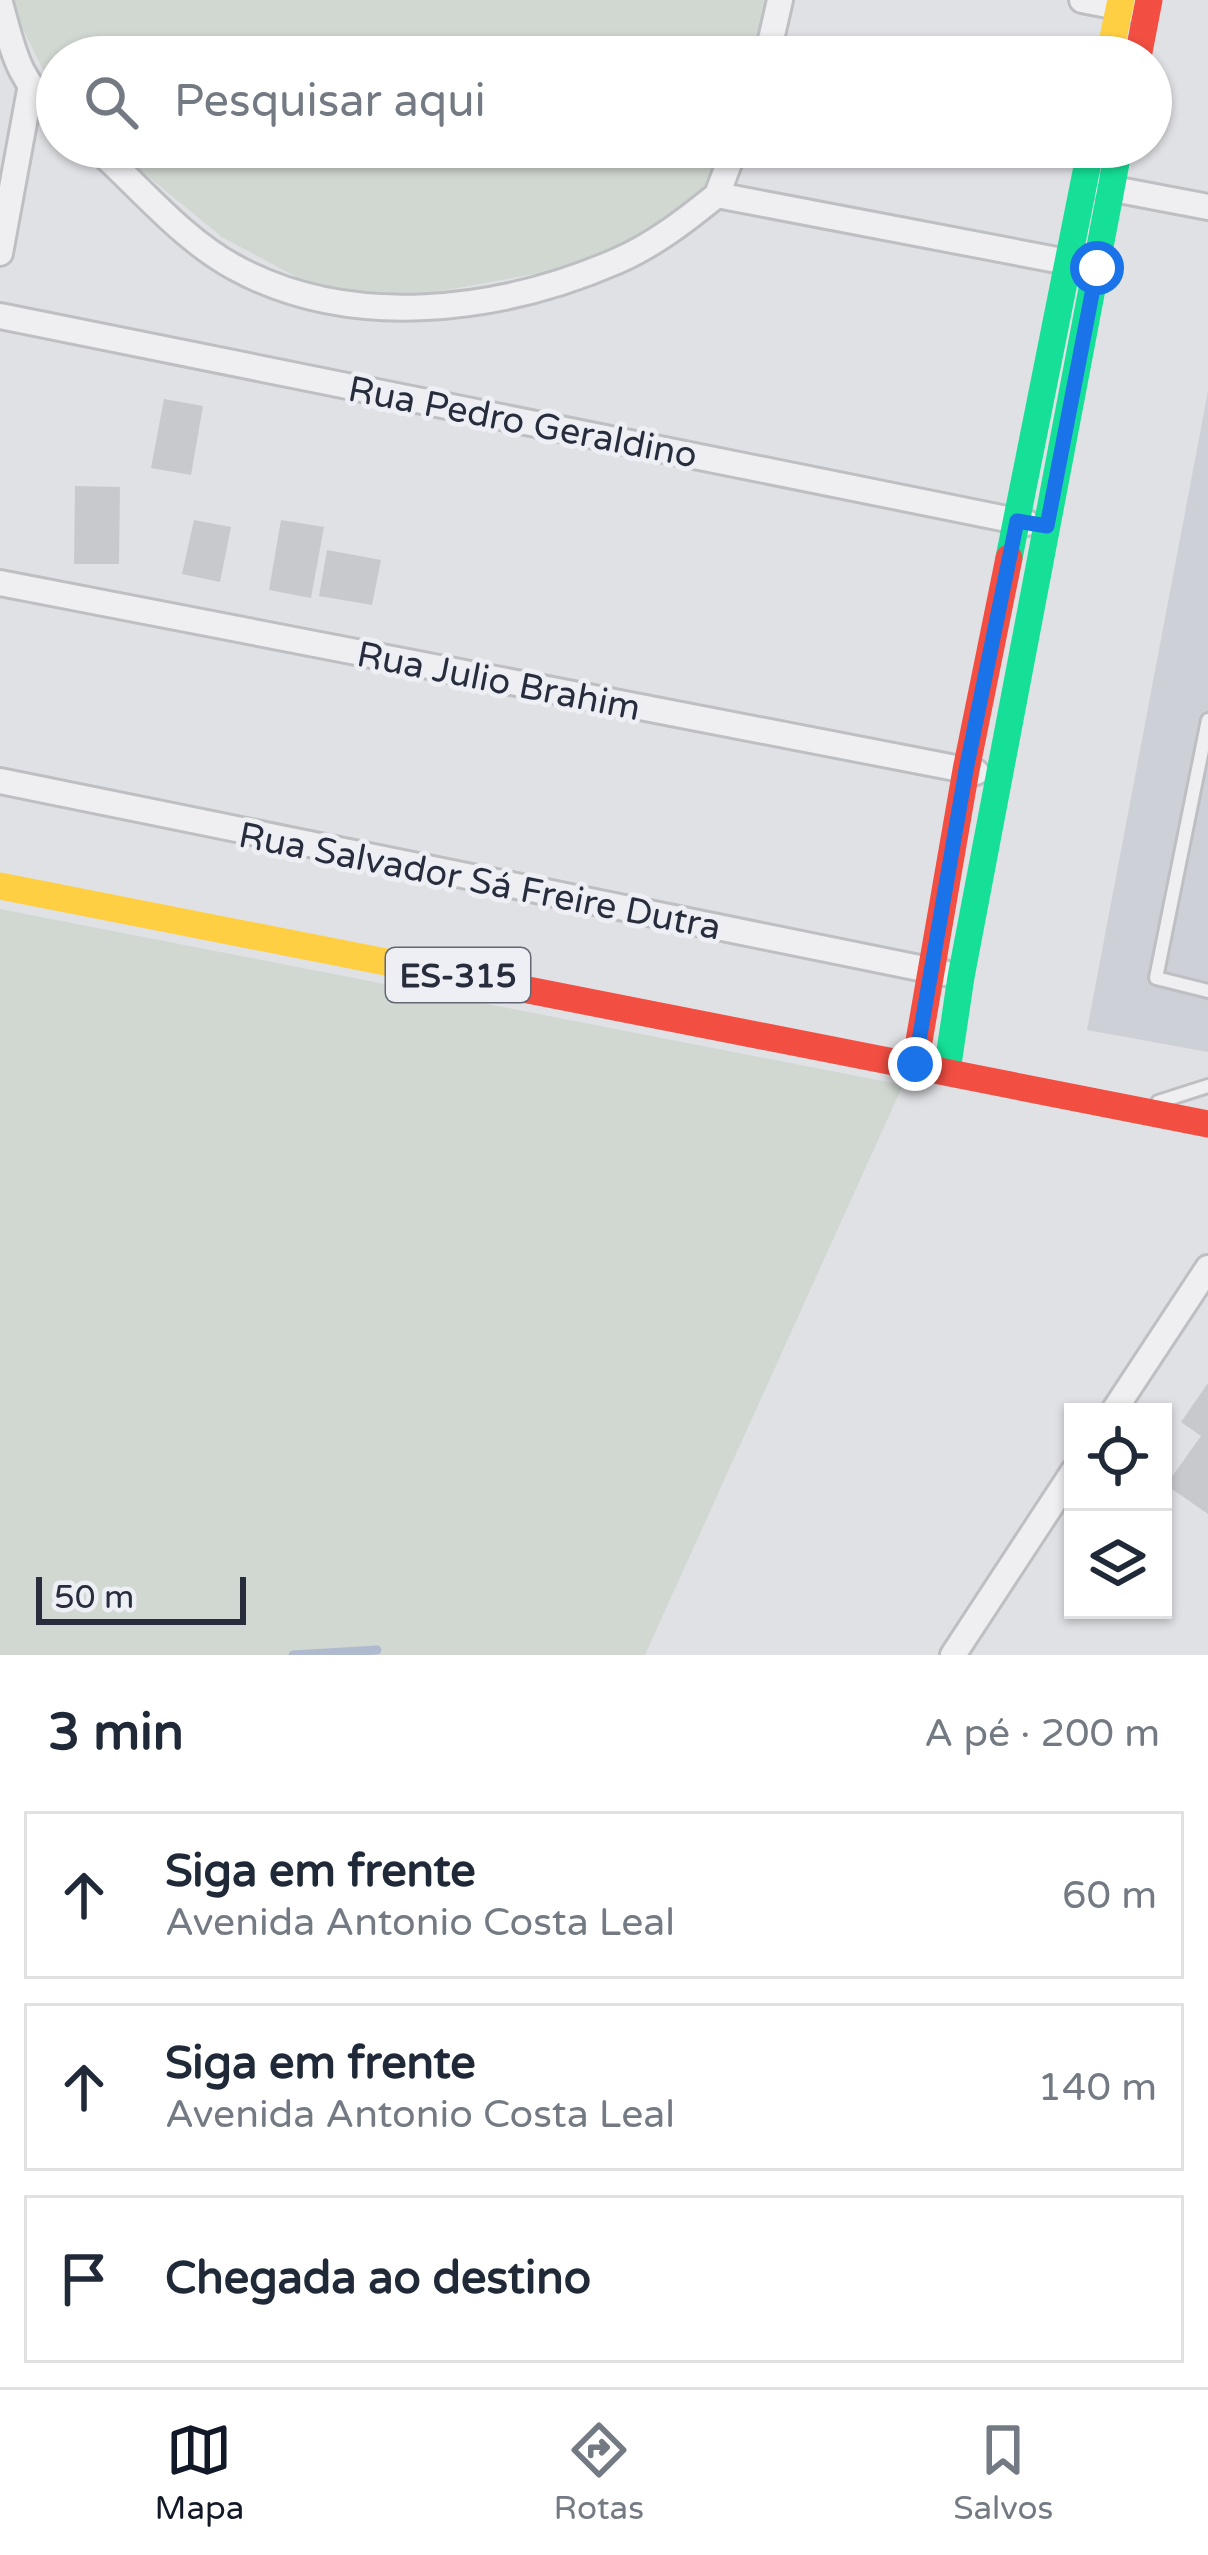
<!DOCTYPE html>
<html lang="pt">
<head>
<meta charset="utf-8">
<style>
	body { margin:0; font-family:"Varela Round",sans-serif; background:#f6f6f7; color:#1f2937 }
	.controls { position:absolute; right:36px; bottom:36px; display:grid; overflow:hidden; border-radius:0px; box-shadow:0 3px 9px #0004 }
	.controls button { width:108px; height:108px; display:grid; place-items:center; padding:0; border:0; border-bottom:3px solid #e0e1e3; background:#fff; color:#1f2937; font:60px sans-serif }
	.scale { position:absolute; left:36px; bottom:30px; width:210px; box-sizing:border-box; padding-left:12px; border:6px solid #282d3d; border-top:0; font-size:33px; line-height:42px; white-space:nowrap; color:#282d3d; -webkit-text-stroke:9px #edeff4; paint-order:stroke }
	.stop { position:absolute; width:36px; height:36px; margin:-27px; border:9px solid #1a73e8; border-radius:50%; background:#fff }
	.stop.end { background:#1a73e8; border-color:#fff; box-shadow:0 3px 12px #0008 }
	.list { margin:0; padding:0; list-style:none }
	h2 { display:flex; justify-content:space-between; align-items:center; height:156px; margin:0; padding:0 48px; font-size:51px }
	h2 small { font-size:39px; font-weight:400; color:#747a83 }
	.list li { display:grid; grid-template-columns:78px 1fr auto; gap:36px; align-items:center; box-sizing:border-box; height:168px; margin:0 24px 24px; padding:0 24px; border:3px solid #e0e1e3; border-radius:0px }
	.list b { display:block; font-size:45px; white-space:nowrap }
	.list p { margin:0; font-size:39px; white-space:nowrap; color:#747a83 }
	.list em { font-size:39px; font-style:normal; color:#747a83 }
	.icon { flex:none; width:66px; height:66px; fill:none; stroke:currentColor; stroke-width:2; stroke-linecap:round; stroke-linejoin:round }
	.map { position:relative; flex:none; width:1208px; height:1655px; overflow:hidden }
	.search { position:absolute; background:#fff; box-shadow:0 3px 9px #0004; left:36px; right:36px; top:36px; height:132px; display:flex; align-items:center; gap:30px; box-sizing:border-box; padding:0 42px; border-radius:66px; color:#747a83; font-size:45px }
	.sheet { height:732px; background:#fff }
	nav { display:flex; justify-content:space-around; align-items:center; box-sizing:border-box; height:168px; border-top:3px solid #e0e1e3; background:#fff; font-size:33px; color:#747a83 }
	nav a { display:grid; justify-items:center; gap:6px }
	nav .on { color:#111827 }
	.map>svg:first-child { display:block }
</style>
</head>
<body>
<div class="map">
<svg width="1208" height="1655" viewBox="0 0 1208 1655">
	<rect width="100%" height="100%" fill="#e0e1e5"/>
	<path fill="#ced0d8" d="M 1208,391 L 1208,1052 L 1087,1030 Z"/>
	<g fill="#d0d8d1">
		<path d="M 13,0 L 774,0 L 760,57 L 57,57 L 57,97 L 18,20 Z"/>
		<path d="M 112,147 L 738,147 L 711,193 L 671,228 L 584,265 L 419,295 L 324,292 L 222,237 Z"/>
		<path d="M 0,909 L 903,1085 L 645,1655 L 0,1655 Z"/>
	</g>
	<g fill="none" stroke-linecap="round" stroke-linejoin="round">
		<path stroke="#b0bacf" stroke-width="9" d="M 293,1655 L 377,1650"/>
	</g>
	<g fill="#c8c9cd">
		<path d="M 164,399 L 203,406 L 191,475 L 151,468 Z"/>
		<path d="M 75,486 L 120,487 L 119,564 L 74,564 Z"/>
		<path d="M 194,520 L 231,527 L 220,582 L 182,574 Z"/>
		<path d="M 281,520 L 324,527 L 311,598 L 269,590 Z"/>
		<path d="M 327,550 L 381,560 L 372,605 L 319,596 Z"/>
		<path d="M 1208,1383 L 1208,1514 L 1166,1485 L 1201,1436 L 1181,1422 Z"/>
	</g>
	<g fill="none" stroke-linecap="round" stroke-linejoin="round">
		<defs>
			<g id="lane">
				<path d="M 1208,720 L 1156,978 L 1208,991"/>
				<path d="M 1158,1102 L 1208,1086"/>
			</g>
			<g id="street">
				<path d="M 1082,0 L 1133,10"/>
				<path d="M 0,3 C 14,53 17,79 57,114"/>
				<path d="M 767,57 L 780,0"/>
				<path d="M 95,147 C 140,187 181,238 234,267 C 350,331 500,312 617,261 C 654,245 686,220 717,195 L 1083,265"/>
				<path d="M 1098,186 L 1208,207"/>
				<path d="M 717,195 L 735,147"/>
				<path d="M 0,253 L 30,90"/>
				<path d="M 0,316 L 1027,523"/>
				<path d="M 0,583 L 976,772"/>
				<path d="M 0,781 L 944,973"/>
				<path d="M 1113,1412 L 1208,1268"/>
				<path d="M 953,1655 L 1073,1472"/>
			</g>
		</defs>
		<use href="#lane" stroke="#bebfc3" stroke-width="18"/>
		<use href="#street" stroke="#bebfc3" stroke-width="30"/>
		<use href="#lane" stroke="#efeff1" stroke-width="12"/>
		<use href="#street" stroke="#efeff1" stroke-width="24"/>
		<g stroke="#16e098" stroke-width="27">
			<path d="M 1009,558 L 1091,147"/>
			<path d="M 947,1071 L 961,977 L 1119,147"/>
		</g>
		<g stroke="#ffcf43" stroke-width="27">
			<path d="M 1109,57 L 1121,0"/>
			<path d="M 0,886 L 523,989"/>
		</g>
		<g stroke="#f24e42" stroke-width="27">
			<path d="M 1138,57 L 1149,0"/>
			<path d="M 523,989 L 1208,1124"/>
			<path d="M 915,1064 L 966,770 L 1009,558"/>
		</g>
	</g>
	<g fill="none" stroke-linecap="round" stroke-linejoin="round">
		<path stroke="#1a73e8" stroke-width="15" d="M 915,1064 L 966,770 L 1017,521 L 1047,526 L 1097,268"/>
	</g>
	<g text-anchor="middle" stroke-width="10" stroke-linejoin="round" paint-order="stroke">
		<rect fill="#edeff4" stroke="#636774" stroke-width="3" x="386" y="948" width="144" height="54" rx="9"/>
		<g font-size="33" font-weight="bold" fill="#282d3d">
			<text x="458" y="987">ES-315</text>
		</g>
		<g font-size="36" fill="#282d3d" stroke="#edeff4">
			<text transform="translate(523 421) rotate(11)" y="13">Rua Pedro Geraldino</text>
			<text transform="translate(499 680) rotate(11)" y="13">Rua Julio Brahim</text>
			<text transform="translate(480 880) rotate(11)" y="13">Rua Salvador Sá Freire Dutra</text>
		</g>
	</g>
</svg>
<div class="controls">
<button><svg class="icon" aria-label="locate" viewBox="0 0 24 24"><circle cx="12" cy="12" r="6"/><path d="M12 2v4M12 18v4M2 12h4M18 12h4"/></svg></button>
<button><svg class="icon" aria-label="layers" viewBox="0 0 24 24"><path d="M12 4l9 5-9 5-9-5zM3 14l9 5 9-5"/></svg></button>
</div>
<div class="scale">50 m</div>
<div class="stop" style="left:1097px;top:268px"></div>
<div class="stop end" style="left:915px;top:1064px"></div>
<div class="search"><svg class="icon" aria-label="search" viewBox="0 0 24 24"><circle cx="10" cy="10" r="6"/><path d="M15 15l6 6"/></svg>Pesquisar aqui</div>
</div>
<section class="sheet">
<h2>3 min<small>A pé · 200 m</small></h2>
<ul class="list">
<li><svg class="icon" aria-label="ahead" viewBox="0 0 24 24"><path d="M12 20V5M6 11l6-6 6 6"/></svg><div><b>Siga em frente</b><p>Avenida Antonio Costa Leal</p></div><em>60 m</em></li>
<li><svg class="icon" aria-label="ahead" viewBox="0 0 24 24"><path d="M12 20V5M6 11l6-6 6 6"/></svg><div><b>Siga em frente</b><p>Avenida Antonio Costa Leal</p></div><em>140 m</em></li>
<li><svg class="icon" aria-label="arrive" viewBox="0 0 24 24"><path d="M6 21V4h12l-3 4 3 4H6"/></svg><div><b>Chegada ao destino</b></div></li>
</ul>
</section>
<nav>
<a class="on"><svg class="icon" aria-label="map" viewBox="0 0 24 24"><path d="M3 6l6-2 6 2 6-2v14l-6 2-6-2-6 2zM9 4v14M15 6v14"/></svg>Mapa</a>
<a><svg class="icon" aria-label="directions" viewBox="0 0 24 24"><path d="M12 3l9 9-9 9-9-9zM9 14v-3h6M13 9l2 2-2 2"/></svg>Rotas</a>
<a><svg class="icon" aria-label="saved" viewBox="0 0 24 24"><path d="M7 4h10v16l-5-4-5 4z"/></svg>Salvos</a>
</nav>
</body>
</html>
